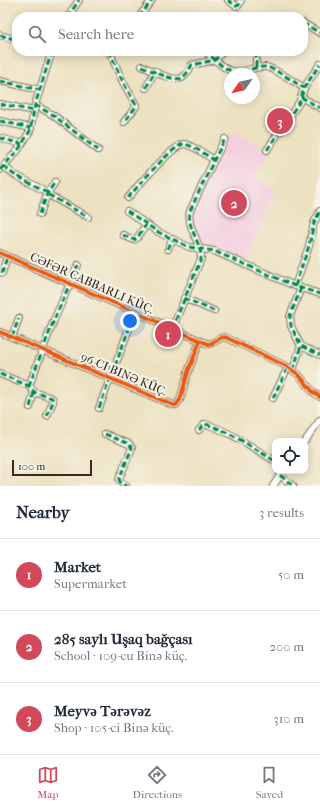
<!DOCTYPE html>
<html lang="en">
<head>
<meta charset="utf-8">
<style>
	body { margin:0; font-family:"IM FELL French Canon",serif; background:#f2f2f3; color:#1f2937 }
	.controls { position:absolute; right:12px; bottom:12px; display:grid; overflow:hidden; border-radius:8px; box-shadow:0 2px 10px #0003 }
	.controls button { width:36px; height:36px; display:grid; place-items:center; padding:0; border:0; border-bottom:1px solid #e0e1e3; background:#fff; color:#1f2937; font:20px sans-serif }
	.compass { position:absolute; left:224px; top:68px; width:36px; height:36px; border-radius:50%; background:#fff; box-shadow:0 2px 10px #0003; rotate:236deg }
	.scale { position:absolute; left:12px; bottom:10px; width:80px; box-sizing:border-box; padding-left:4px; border:2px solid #3b2a1e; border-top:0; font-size:11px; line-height:14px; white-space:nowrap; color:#3b2a1e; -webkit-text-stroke:3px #f7f3e8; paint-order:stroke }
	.you { position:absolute; left:130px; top:321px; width:14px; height:14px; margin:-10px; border:3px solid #fff; border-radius:50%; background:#1a73e8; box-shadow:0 0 0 6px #1a73e833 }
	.badge { display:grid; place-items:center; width:26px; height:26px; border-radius:50%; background:#d1495b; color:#fff; font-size:13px; font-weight:700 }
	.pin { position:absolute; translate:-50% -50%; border:2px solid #fff; box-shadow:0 1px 4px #0006 }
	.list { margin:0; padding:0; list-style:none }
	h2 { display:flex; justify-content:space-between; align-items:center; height:52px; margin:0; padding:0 16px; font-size:17px }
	h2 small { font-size:13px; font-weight:400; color:#747a83 }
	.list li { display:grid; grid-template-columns:26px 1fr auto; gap:12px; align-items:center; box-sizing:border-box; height:72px; padding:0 16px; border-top:1px solid #e0e1e3 }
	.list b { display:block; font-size:15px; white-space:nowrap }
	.list p { margin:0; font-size:13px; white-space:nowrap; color:#747a83 }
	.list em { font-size:13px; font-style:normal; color:#747a83 }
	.icon { flex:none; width:22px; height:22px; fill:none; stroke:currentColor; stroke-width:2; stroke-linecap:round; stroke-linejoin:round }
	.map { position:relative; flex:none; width:320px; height:486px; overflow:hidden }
	.search { position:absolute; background:#fff; box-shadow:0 2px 10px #0003; left:12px; right:12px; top:12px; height:44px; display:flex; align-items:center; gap:10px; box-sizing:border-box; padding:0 14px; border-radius:16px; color:#747a83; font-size:15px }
	.sheet { height:268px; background:#fff }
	nav { display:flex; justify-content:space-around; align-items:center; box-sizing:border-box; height:56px; border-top:1px solid #e0e1e3; background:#fff; font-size:11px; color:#747a83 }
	nav a { display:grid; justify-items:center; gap:2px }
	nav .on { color:#d1495b }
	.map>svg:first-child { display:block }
</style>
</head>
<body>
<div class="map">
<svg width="320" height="486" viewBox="0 0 320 486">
	<rect width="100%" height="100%" fill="#f7f3e8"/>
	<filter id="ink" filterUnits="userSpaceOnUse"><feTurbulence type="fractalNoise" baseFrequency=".025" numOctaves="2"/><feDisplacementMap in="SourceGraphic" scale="8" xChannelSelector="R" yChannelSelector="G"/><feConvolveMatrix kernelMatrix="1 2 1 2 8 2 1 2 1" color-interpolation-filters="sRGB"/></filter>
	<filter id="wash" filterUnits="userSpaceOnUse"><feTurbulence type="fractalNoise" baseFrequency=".012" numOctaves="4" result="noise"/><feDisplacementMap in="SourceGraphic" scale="16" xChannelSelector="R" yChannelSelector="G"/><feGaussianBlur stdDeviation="0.9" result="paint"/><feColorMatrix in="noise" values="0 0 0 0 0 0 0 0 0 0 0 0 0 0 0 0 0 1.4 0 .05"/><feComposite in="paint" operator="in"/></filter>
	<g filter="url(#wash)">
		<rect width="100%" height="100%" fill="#ece1c0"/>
		<path fill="#f3cfdf" d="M 235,132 L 269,152 L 253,178 L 276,189 L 245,259 L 199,242 L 192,217 L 216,161 L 231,133 Z"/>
	</g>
	<g filter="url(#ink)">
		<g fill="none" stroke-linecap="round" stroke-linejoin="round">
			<defs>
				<g id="street">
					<path d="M 228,0 L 236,6 L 239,5 L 241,0"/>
					<path d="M 68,17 L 79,0"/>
					<path d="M 139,17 L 152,0"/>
					<path d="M 184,17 L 185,16"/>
					<path d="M 238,17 L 239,15"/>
					<path d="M 303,23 L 320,33"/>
					<path d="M 0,35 L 17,40"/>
					<path d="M 109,51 L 123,82 L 136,105 L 135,108 L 124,122"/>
					<path d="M 204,51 C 213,56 219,66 229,70 C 242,75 253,66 266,67 C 274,68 296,83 304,88"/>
					<path d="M 142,66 C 151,70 173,82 182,78 C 187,75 189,69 192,65 L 215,60 L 223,51"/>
					<path d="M 256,67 L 256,58 L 258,51"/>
					<path d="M 0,81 L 40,90"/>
					<path d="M 146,88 L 155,71"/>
					<path d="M 301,97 L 320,108"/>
					<path d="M 0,104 L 34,111"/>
					<path d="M 35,105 L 53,115 L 98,150"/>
					<path d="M 0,121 L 31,128"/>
					<path d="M 0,138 L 22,144"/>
					<path d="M 267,150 L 300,101 L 304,88 L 320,64"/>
					<path d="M 4,166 L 13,174 L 47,192 L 47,194 L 88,217"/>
					<path d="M 0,170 L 19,149 L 30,131 L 35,105 L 52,51"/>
					<path d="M 128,198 C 136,188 173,145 184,144 C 190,144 208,156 214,160"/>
					<path d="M 127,211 L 158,232 L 189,247 L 214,251 L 295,286 L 320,294"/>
					<path d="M 40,214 L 47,194 L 55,182"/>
					<path d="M 123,235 L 134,240 L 137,238 L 146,225"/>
					<path d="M 168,249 L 172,240"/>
					<path d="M 0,253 L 208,344 C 215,344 218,337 225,337 L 288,367 L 299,375 L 313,392 L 320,397"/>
					<path d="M 2,273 L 7,257"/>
					<path d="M 295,286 L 309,246 L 314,223 L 320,211"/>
					<path d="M 301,288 L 290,316 L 291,326 L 301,346 L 320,355"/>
					<path d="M 184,298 L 214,311"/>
					<path d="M 172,329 L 201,259 C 202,243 186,227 190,211 L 214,160 L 225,139"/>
					<path d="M 0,332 L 173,405 L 176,405 L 180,400 L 188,372 L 200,341"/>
					<path d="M 12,337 L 19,318"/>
					<path d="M 293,370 L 301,346"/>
					<path d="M 0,374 L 29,386 L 34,392 L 52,398 L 53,402 L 47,416"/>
					<path d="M 29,386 L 54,320 L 78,265"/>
					<path d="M 273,398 L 288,367"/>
					<path d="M 30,407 L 34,392"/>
					<path d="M 99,408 L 135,313"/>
					<path d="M 199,430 L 205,424 C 230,431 253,448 275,461"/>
					<path d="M 105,434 L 129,444 L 132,448 L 119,479 L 120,482 L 126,486"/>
					<path d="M 305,441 L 320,420"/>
					<path d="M 280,475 L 293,486"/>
					<path d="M 273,486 L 283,471"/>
				</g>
			</defs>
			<use href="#street" stroke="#796a57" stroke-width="8"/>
			<use href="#street" stroke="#fff" stroke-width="6"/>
			<g stroke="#00873e" stroke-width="3" stroke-dasharray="6 3" stroke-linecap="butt">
				<path d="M 228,0 L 236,6 L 239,5 L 241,0"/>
				<path d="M 68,17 L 79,0"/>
				<path d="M 139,17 L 152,0"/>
				<path d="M 184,17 L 185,16"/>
				<path d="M 238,17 L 239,15"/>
				<path d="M 303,23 L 320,33"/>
				<path d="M 0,35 L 17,40"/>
				<path d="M 109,51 L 123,82 L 136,105 L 135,108 L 124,122"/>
				<path d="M 204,51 C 213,56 219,66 229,70 C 242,75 253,66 266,67 C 274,68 296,83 304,88"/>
				<path d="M 142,66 C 151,70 173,82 182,78 C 187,75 189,69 192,65 L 215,60 L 223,51"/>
				<path d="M 256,67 L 256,58 L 258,51"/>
				<path d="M 0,81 L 40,90"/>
				<path d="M 146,88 L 155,71"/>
				<path d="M 301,97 L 320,108"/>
				<path d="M 0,104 L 34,111"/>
				<path d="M 35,105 L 53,115 L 98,150"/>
				<path d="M 0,121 L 31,128"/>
				<path d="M 0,138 L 22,144"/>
				<path d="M 267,150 L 300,101 L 304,88 L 320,64"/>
				<path d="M 4,166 L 13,174 L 47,192 L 47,194 L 88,217"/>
				<path d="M 0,170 L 19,149 L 30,131 L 35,105 L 52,51"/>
				<path d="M 128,198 C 136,188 173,145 184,144 C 190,144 208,156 214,160"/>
				<path d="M 127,211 L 158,232 L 189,247 L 214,251 L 295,286 L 320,294"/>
				<path d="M 40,214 L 47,194 L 55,182"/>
				<path d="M 123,235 L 134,240 L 137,238 L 146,225"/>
				<path d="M 168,249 L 172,240"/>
				<path d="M 2,273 L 7,257"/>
				<path d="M 295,286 L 309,246 L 314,223 L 320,211"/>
				<path d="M 301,288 L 290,316 L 291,326 L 301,346 L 320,355"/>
				<path d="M 184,298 L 214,311"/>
				<path d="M 172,329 L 201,259 C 202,243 186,227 190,211 L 214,160 L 225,139"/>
				<path d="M 12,337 L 19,318"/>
				<path d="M 293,370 L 301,346"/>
				<path d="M 0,374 L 29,386 L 34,392 L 52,398 L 53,402 L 47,416"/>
				<path d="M 29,386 L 54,320 L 78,265"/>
				<path d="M 273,398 L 288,367"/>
				<path d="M 30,407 L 34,392"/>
				<path d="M 99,408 L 135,313"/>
				<path d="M 199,430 L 205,424 C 230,431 253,448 275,461"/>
				<path d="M 105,434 L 129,444 L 132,448 L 119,479 L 120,482 L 126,486"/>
				<path d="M 280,475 L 293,486"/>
			</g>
			<defs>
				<g id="cycleway">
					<path d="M 0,253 L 208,344 C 215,344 218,337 225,337 L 288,367 L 299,375 L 313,392 L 320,397"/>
					<path d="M 0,332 L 173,405 L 176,405 L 180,400 L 188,372 L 200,341"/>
				</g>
			</defs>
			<use href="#cycleway" stroke="#f7f3e8" stroke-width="6"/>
			<use href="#cycleway" stroke="#e8590c" stroke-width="4"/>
		</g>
	</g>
	<g text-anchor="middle" stroke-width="4" stroke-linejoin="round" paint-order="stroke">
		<g font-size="12" fill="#3b2a1e" stroke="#f7f3e8">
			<text transform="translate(92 283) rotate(24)" y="4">CƏFƏR CABBARLI KÜÇ.</text>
			<text transform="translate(124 374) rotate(23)" y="4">96-CI BINƏ KÜÇ.</text>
		</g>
	</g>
</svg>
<div class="controls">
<button><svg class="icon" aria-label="locate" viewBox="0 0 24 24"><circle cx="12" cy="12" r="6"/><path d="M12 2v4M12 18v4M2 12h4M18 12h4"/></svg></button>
</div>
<svg class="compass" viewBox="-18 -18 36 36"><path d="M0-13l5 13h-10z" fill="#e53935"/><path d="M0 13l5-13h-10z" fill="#747a83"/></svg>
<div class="scale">100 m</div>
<div class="you"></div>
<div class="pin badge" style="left:168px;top:334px">1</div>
<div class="pin badge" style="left:234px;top:203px">2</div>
<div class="pin badge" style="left:280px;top:121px">3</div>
<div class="search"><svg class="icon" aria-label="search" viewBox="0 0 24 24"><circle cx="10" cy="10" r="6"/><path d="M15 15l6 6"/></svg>Search here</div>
</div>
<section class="sheet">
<h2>Nearby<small>3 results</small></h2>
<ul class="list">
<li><span class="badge">1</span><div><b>Market</b><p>Supermarket</p></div><em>50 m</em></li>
<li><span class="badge">2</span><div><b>285 saylı Uşaq bağçası</b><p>School · 109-cu Binə küç.</p></div><em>200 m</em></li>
<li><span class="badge">3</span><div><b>Meyvə Tərəvəz</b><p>Shop · 105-ci Binə küç.</p></div><em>310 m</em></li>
</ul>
</section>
<nav>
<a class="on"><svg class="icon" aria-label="map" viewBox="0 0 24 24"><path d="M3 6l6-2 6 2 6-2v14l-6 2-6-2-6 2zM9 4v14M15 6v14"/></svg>Map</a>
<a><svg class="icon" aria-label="directions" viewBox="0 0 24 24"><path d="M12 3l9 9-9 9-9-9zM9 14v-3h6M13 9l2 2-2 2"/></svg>Directions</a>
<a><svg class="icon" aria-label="saved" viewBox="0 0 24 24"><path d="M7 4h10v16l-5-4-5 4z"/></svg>Saved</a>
</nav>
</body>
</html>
